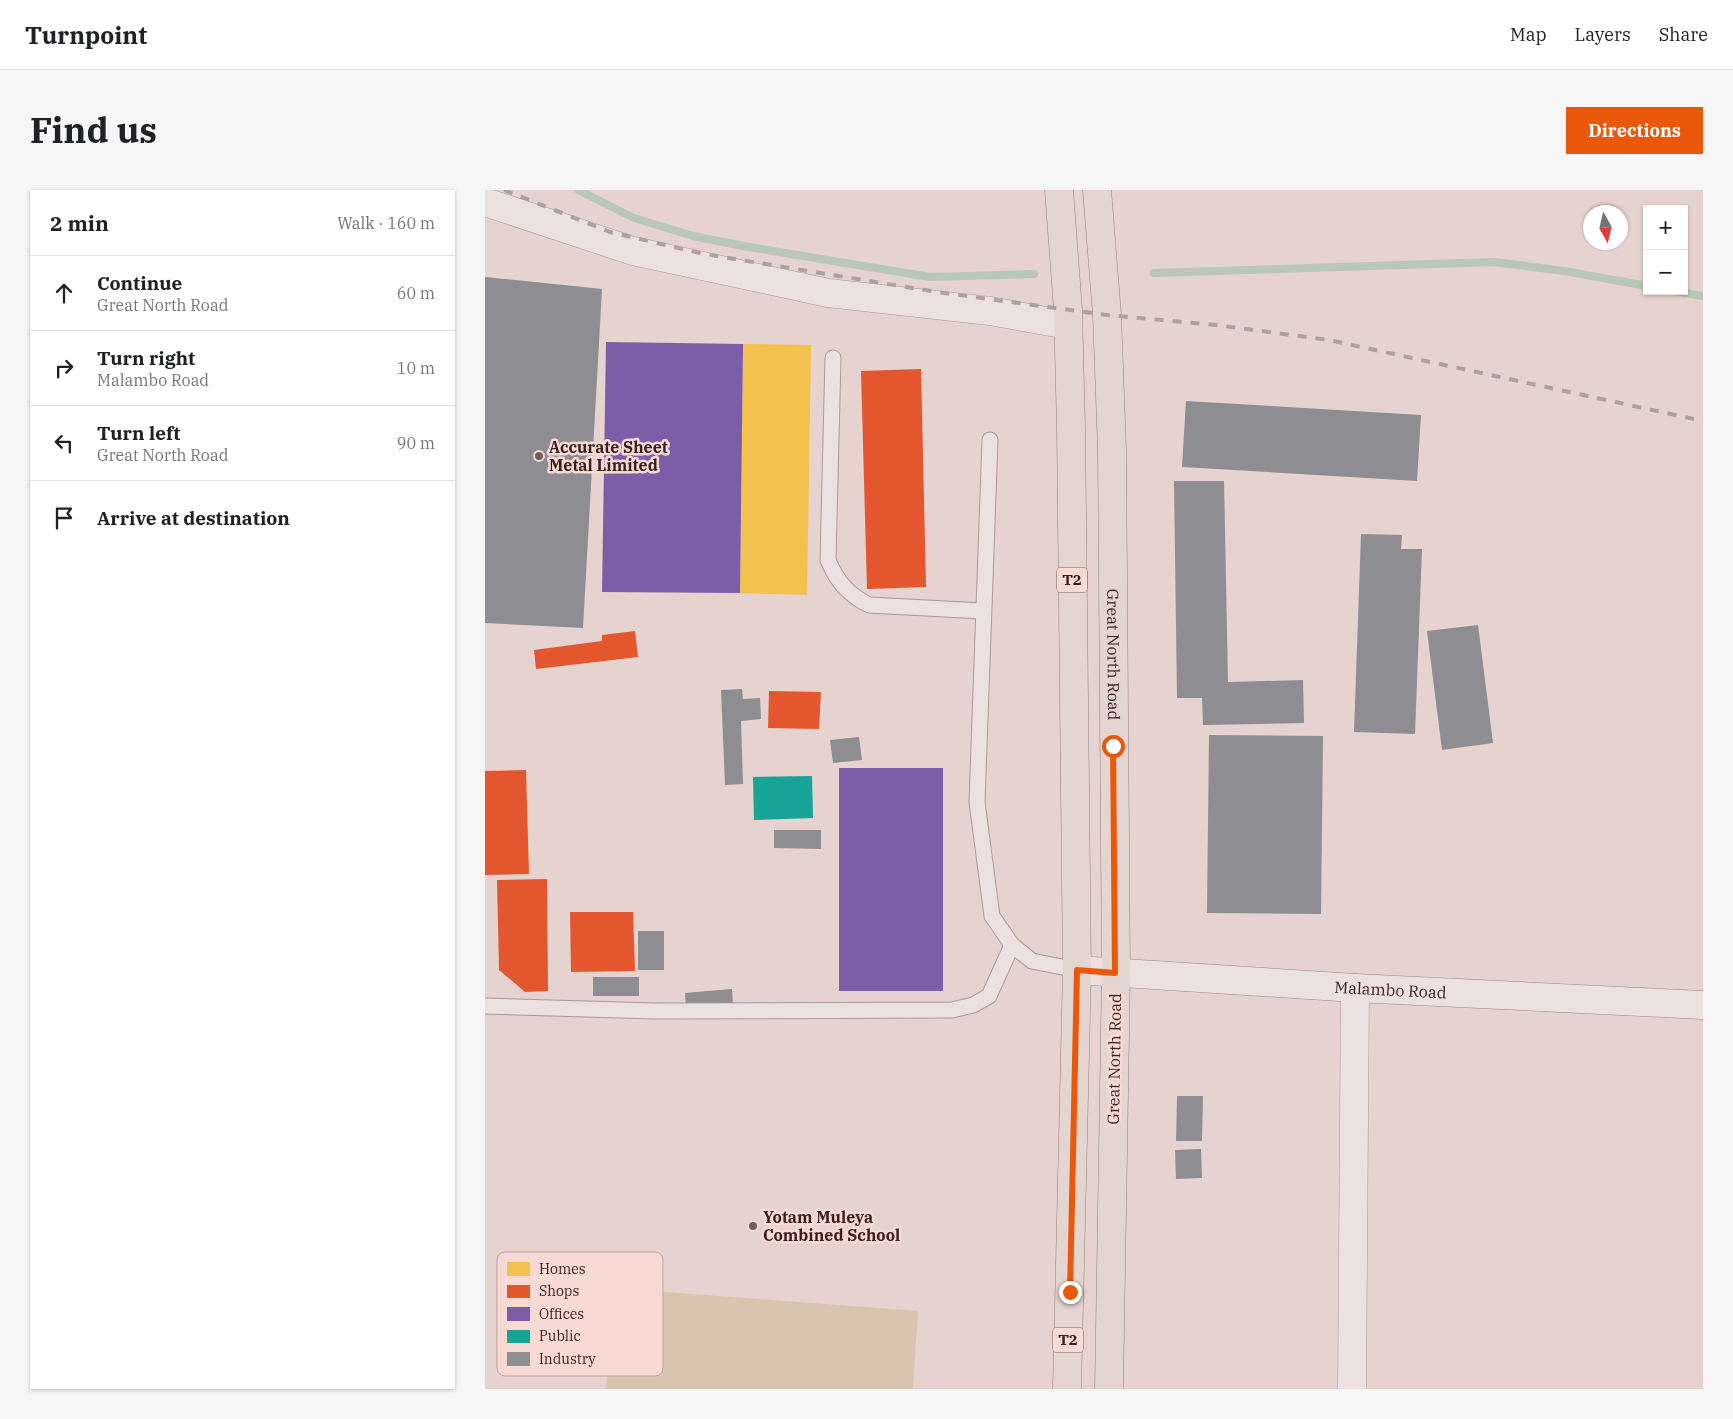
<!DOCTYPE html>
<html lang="en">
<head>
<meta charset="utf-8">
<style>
	body { margin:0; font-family:"IBM Plex Serif",serif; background:#f6f6f6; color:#202124 }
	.controls { position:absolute; right:15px; top:15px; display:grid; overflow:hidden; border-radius:0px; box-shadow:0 1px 4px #0004 }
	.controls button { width:45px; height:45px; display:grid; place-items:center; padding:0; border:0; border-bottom:1px solid #e0e0e0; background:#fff; color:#202124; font:25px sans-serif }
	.compass { position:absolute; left:1098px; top:15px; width:45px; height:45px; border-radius:50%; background:#fff; box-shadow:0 1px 4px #0004; rotate:172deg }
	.stop { position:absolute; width:15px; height:15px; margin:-11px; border:4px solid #ea580c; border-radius:50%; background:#fff }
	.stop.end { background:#ea580c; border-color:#fff; box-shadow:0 1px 5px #0008 }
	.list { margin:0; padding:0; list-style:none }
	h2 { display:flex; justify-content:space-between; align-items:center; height:65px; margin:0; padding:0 20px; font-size:21px }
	h2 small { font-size:16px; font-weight:400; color:#757577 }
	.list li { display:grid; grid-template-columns:32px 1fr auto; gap:15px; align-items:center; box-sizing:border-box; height:75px; padding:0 20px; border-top:1px solid #e0e0e0 }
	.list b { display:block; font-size:19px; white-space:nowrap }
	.list p { margin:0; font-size:16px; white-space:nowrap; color:#757577 }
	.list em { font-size:16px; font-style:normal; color:#757577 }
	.icon { flex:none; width:28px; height:28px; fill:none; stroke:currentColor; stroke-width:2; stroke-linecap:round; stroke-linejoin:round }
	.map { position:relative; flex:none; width:1218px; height:1199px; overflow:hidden; border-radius:0px }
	header { display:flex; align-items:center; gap:30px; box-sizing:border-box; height:70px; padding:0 25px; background:#fff; border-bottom:1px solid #e0e0e0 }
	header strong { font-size:24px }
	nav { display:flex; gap:28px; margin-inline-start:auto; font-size:18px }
	.intro { display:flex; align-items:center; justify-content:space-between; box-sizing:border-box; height:120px; padding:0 30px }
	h1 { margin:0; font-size:35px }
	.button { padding:12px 22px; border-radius:0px; background:#ea580c; color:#fff; font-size:18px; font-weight:700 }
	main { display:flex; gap:30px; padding:0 30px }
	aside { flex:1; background:#fff; border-radius:0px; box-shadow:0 1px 4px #0004 }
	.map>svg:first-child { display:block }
</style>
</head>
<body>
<header>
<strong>Turnpoint</strong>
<nav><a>Map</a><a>Layers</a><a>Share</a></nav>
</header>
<div class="intro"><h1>Find us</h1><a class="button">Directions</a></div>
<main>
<aside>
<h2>2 min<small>Walk · 160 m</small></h2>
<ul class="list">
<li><svg class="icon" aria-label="ahead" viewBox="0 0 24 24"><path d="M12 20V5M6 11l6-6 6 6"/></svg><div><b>Continue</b><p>Great North Road</p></div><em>60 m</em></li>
<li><svg class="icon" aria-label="right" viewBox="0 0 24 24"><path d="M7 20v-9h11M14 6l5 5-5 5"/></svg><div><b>Turn right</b><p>Malambo Road</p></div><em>10 m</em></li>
<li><svg class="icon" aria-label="left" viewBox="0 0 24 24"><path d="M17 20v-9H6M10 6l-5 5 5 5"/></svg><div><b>Turn left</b><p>Great North Road</p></div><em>90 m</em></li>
<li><svg class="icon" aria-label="arrive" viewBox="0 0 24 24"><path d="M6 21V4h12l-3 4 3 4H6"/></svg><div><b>Arrive at destination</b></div></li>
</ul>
</aside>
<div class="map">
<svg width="1218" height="1199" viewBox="0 0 1218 1199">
	<rect width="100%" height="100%" fill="#e6d2ce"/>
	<path fill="#d9c4af" d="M 128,1098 L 433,1121 L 428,1199 L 121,1199 Z"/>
	<path fill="#f2c14e" d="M 258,154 L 326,155 L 322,405 L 255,403 Z"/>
	<g fill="#e4572e">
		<path d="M 436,179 L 441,397 L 382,399 L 376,181 Z"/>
		<path d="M 150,441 L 153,467 L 51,479 L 49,460 L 117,451 L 117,445 Z"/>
		<path d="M 284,501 L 336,502 L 334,539 L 283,538 Z"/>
		<path d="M 41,580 L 44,684 L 0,685 L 0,581 Z"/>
		<path d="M 62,689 L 63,801 L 40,802 L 14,780 L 12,690 Z"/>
		<path d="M 85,722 L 148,722 L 150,781 L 86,782 Z"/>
	</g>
	<g fill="#7b5ea7">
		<path d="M 121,152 L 258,154 L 255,403 L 117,402 Z"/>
		<rect x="354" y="578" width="104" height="223"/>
	</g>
	<path fill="#17a398" d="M 327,586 L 328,628 L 269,630 L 268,587 Z"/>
	<g fill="#8d8d92">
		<path d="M 0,87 L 117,99 L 98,438 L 0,433 Z"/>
		<path d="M 701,211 L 936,225 L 932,291 L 697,277 Z"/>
		<path d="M 689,291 L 739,291 L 743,492 L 818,490 L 819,533 L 718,535 L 717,508 L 692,508 Z"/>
		<path d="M 876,344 L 917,345 L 916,359 L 937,359 L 930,544 L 869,542 Z"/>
		<path d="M 993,435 L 1008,553 L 957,560 L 942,441 Z"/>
		<path d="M 257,499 L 258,509 L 275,508 L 276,529 L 256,531 L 258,594 L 240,595 L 236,500 Z"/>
		<path d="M 724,545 L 838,546 L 836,724 L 722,723 Z"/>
		<path d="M 374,547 L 377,570 L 348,573 L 345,550 Z"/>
		<path d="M 289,640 L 336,640 L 336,659 L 289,658 Z"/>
		<rect x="153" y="741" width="26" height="39"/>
		<rect x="108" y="787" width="46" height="19"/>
		<path d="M 247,799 L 248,816 L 201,820 L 200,803 Z"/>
		<path d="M 692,906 L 718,906 L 717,951 L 691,951 Z"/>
		<path d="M 716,959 L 717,988 L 691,989 L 690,960 Z"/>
	</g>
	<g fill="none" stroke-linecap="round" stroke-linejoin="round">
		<g stroke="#b8c7b6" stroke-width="8">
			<path d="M 93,0 L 149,28 L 208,46 L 258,56 L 445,87 L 549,84"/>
			<path d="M 669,83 L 1009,72 L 1079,81 L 1162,96"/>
			<path d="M 1190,101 L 1218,106"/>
		</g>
		<defs>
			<g id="lane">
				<path d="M 348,168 L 343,370 C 352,392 364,405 384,415 L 498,421"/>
				<path d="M 505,250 L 492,612 L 507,726 L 527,755 L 547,771 L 592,780"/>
				<path d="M 0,816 L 169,821 L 467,820 L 488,815 L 504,806 L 527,755"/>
			</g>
			<g id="street">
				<path d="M 0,12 L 148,61 L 343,103 L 505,121 L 583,135"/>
				<path d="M 867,1199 L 870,798"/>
			</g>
			<g id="secondary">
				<path id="s1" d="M 592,780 L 870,798 L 1218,815"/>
			</g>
			<g id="primary">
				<path d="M 574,0 L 583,120 L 586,238 L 592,780 L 582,1199"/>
				<path id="s2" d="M 612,0 L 622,125 L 627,260 L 631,783 L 624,1199"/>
			</g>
		</defs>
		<use href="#lane" stroke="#ab9996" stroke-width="17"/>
		<use href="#street" stroke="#ab9996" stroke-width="29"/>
		<use href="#secondary" stroke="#9b8886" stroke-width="29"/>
		<use href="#primary" stroke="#907f7d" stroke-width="29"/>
		<use href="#lane" stroke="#ede1df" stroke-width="15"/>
		<use href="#street" stroke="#ede1df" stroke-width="28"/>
		<use href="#secondary" stroke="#ede1df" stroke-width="28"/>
		<use href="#primary" stroke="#e5d5d1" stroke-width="28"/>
		<path stroke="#aca19f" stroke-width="4" stroke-dasharray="9 9" stroke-linecap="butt" d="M 19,0 L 125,42 L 219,64 L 452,102 L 622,125 L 731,135 L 844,150 L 1218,231"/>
	</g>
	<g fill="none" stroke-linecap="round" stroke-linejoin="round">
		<path stroke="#ea580c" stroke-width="6" d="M 585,1102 L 592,780 L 630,783 L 628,556"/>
	</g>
	<g fill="#765c5c" stroke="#f7dad3" stroke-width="2">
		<circle cx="54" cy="266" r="5"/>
		<circle cx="268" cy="1036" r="5"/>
	</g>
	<g text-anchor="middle" stroke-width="5" stroke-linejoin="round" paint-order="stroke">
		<g fill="#f7dad3" stroke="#735654" stroke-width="1">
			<rect x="572" y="377.5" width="30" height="25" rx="4"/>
			<rect x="568" y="1137.5" width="30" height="25" rx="4"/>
		</g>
		<g font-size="15" font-weight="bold" fill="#3a1d1e">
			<text x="587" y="395">T2</text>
			<text x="583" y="1155">T2</text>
		</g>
		<g font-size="16" font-weight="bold" fill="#3a1d1e" stroke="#f7dad3" text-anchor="start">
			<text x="64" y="263">Accurate Sheet<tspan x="64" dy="18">Metal Limited</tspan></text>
			<text x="278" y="1033">Yotam Muleya<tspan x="278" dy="18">Combined School</tspan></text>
		</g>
		<g font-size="16" fill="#3a1d1e" stroke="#f7dad3">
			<text dy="6" stroke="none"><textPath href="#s2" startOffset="465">Great North Road</textPath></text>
			<text dy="6" stroke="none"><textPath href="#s1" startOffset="314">Malambo Road</textPath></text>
			<text transform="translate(629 869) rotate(-89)" y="6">Great North Road</text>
		</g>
	</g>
	<rect x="12" y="1062" width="166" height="124" rx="8" fill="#f7dad3" stroke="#bea19d" stroke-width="1"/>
	<rect x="22" y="1072" width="23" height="14" fill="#f2c14e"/>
	<rect x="22" y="1095" width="23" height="13" fill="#e4572e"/>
	<rect x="22" y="1117" width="23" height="14" fill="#7b5ea7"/>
	<rect x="22" y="1140" width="23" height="13" fill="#17a398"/>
	<rect x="22" y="1162" width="23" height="14" fill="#8d8d92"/>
	<g font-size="14" fill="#3a1d1e">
		<text x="54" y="1084">Homes</text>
		<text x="54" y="1106">Shops</text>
		<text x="54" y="1129">Offices</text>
		<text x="54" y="1151">Public</text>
		<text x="54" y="1174">Industry</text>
	</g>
</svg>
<div class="controls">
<button>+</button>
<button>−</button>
</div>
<svg class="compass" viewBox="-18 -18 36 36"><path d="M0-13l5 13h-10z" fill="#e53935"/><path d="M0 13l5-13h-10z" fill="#757577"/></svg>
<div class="stop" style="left:628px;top:556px"></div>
<div class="stop end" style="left:585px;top:1102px"></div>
</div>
</main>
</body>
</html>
